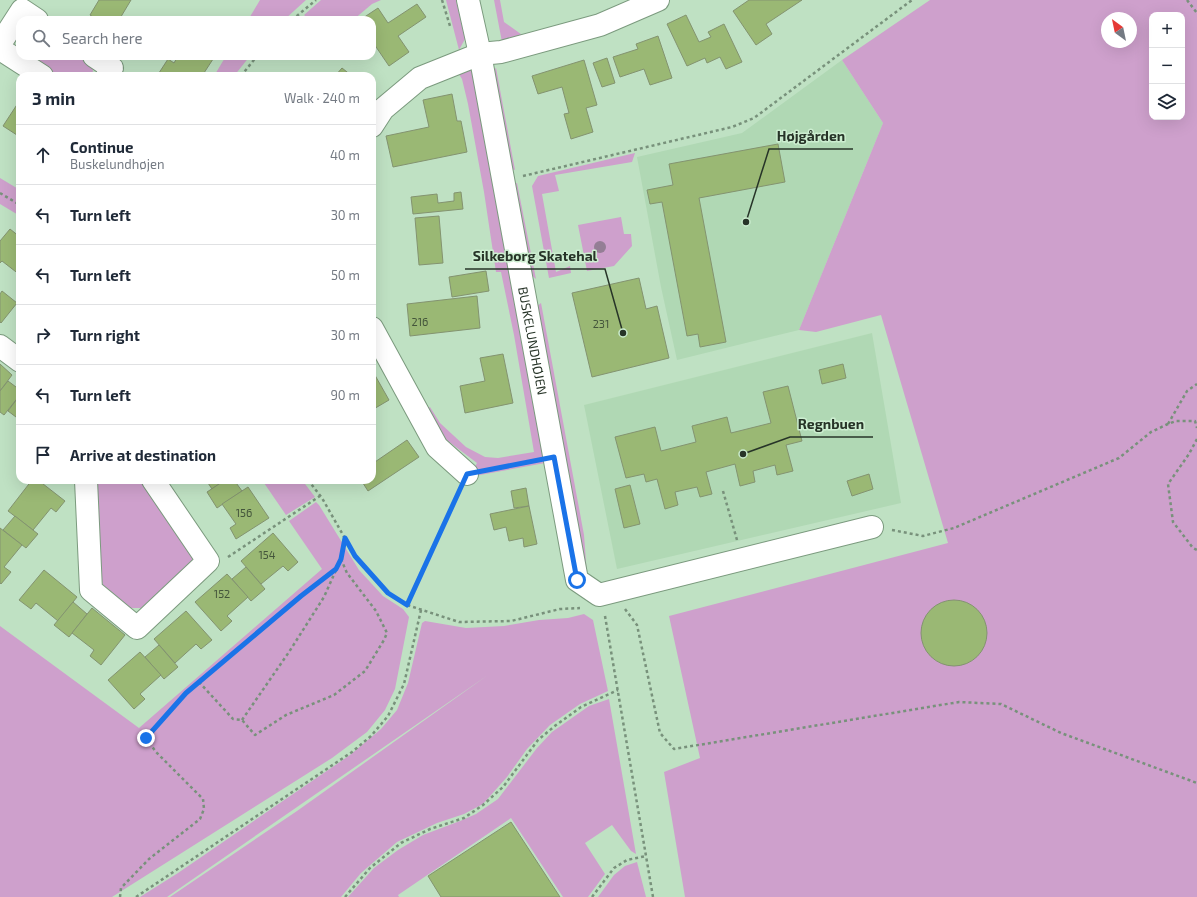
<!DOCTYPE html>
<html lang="en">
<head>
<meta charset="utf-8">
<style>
	body { margin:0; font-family:"Exo 2",sans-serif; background:#f2f2f3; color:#1f2937 }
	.controls { position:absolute; right:12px; top:12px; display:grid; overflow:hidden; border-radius:8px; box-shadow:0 4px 16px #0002 }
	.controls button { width:36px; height:36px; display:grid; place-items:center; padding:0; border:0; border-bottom:1px solid #e0e1e3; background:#fff; color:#1f2937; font:20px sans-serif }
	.compass { position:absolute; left:1101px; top:12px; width:36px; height:36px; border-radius:50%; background:#fff; box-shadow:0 4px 16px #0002; rotate:327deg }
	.stop { position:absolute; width:12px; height:12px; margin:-9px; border:3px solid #1a73e8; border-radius:50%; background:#fff }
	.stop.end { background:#1a73e8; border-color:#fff; box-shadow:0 1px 4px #0008 }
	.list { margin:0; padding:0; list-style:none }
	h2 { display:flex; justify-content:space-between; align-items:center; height:52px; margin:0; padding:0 16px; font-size:17px }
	h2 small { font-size:13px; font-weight:400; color:#747a83 }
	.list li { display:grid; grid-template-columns:26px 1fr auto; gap:12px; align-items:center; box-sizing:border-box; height:60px; padding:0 16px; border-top:1px solid #e0e1e3 }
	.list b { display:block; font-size:15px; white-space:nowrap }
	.list p { margin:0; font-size:13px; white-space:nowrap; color:#747a83 }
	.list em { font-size:13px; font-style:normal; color:#747a83 }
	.icon { flex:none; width:22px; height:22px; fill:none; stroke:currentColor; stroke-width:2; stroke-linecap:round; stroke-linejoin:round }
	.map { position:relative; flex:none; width:1197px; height:897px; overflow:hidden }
	.search { position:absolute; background:#fff; box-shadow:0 4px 16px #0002; left:16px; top:16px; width:360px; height:44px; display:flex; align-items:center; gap:10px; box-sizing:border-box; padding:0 14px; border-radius:12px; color:#747a83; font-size:15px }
	.panel { position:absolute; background:#fff; box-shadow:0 4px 16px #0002; left:16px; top:72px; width:360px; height:412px; border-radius:12px }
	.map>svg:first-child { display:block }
</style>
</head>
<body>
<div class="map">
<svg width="1197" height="897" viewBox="0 0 1197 897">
	<rect width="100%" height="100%" fill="#bfe1c3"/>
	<g fill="#b0d8b4">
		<path d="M 842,60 L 883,123 L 799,330 L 677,360 L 661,287 L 637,157 L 742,133 Z"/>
		<path d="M 872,333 L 901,503 L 617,569 L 584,405 Z"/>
	</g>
	<g fill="#cea0cc" fill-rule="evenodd">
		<path d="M 260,0 L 306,0 L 284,20 L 248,20 Z"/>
		<path d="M 321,0 L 381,0 L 372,4 L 353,20 L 310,20 L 304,15 Z"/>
		<path d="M 446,0 L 456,0 L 465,39 L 459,50 Z"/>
		<path d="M 494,0 L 500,0 L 504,22 L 525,37 L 502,42 Z"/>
		<path d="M 930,0 L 1197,0 L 1197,897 L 685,897 L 664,772 L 700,758 L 669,616 L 948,543 L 881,315 L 816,332 L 799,330 L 883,123 L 842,60 ZM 1152,15 L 1182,15 L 1182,117 L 1152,117 ZM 1107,18 L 1131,18 L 1131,42 L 1107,42 Z"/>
		<path d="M 23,56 L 86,56 C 90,62 95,69 92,76 L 52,76 Z"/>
		<path d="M 226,56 L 250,56 L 234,76 L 214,76 Z"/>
		<path d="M 463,65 L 472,71 L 545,463 L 469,477 L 477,463 L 440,435 L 422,412 L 430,407 L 440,423 L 466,447 L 485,457 L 498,458 L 534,452 L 514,335 L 501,272 L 496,272 L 484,192 L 468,104 L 462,79 L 455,68 Z"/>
		<path d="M 496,68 L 515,170 L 509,168 L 492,71 Z"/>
		<path d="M 635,153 L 632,162 L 555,175 L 559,191 L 542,194 L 556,272 L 570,266 L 571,273 L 549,278 L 532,186 L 538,176 Z"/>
		<path d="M 0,178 L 20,190 L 20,216 L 0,204 Z"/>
		<path d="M 517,183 L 536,279 L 529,273 L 512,185 Z"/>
		<path d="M 621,217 L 624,234 L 631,234 L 632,246 L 614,266 L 587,271 L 578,225 Z"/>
		<path d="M 541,303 L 584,535 L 587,575 L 536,307 Z"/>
		<path d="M 94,480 L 144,480 L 192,554 L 192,561 L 190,564 L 141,608 L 130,608 L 104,589 L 102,581 Z"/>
		<path d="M 262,480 L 302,480 L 315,497 L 286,515 Z"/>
		<path d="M 316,502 L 319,505 L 359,570 L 383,596 L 403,609 L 409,617 L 395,689 L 385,710 L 367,732 L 332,758 L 112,897 L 0,897 L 0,626 L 139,728 L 322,569 L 289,521 Z"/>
		<path d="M 584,614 L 593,620 L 608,691 L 580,704 L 550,725 L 527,749 L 507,777 L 483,804 L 464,814 L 437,823 L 397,842 L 361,873 L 341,897 L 170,897 L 297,811 L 488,675 L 167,897 L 140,897 L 178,873 L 350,755 L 381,729 L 397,710 L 408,683 L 422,623 L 425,621 L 466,628 L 504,626 L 539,620 L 568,618 Z"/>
		<path d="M 609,699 L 636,854 L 631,851 L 612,825 L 585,843 L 605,874 L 588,897 L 563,897 L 511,818 L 398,895 L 399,897 L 348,897 L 374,868 L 398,850 L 423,835 L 460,821 L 476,814 L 498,799 L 537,748 L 552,732 L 589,706 Z"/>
		<path d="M 637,862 L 646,897 L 598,897 L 614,875 L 625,866 Z"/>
	</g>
	<g fill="#9ab874" stroke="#839370">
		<path d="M 99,0 L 131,0 L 119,20 L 98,20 L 90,15 Z"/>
		<path d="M 749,0 L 802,0 L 766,24 L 772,34 L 756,45 L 733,11 Z"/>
		<path d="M 417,4 L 426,17 L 398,36 L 409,52 L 389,66 L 372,41 L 372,20 L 360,20 L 378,8 L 388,23 Z"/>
		<path d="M 686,15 L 699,42 L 711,37 L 708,32 L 724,24 L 742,62 L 726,69 L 720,57 L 707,63 L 705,58 L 687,66 L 667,24 Z"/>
		<path d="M 658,36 L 672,78 L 650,85 L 644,69 L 620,77 L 613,57 L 638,49 L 636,44 Z"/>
		<path d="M 178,56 L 215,56 L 202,76 L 157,76 L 168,59 L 174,63 Z"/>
		<path d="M 607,58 L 615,83 L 602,87 L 593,63 Z"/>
		<path d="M 584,60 L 597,105 L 586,108 L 593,132 L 571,139 L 564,114 L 569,113 L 562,87 L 538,94 L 532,76 Z"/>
		<path d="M 342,68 L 352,76 L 335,76 Z"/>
		<path d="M 452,94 L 457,121 L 461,121 L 467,152 L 393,167 L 386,136 L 429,127 L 423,100 Z"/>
		<path d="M 20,100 L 20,137 L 3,126 Z"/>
		<path d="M 778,144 L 785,182 L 699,198 L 726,342 L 700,347 L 698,334 L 687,336 L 662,202 L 650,204 L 647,190 L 673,185 L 669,164 Z"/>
		<path d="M 461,192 L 463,209 L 413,214 L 411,197 L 437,194 L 438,203 L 454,201 L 454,193 Z"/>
		<path d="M 439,216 L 443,263 L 419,265 L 415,218 Z"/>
		<path d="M 10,229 L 20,237 L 20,275 L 2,261 L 0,263 L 0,241 Z"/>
		<path d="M 486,271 L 489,291 L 452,297 L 449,277 Z"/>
		<path d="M 639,278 L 646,309 L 657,306 L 669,358 L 592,377 L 572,293 Z"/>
		<path d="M 2,291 L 17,303 L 1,323 L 0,322 L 0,294 Z"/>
		<path d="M 477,296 L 480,328 L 410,336 L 407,304 Z"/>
		<path d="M 503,354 L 513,403 L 465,413 L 460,386 L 485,381 L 480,358 Z"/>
		<path d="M 0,364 L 12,375 L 0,391 Z"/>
		<path d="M 843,364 L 846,378 L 822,384 L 819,370 Z"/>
		<path d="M 372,370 L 389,400 L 372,410 Z"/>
		<path d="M 8,381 L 20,390 L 20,395 L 4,415 L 0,412 L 0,391 Z"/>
		<path d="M 788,386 L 802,441 L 786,445 L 793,471 L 777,475 L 775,465 L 753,471 L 755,482 L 740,486 L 735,464 L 706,472 L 712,494 L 700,497 L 697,487 L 675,492 L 678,505 L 665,509 L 657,479 L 646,482 L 644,474 L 626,478 L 615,437 L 655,427 L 661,451 L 696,442 L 692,426 L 727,417 L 731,433 L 771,423 L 763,392 Z"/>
		<path d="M 20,395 L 20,420 L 8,411 Z"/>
		<path d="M 407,440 L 419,457 L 368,491 L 361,480 L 372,480 L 372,464 Z"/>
		<path d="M 869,474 L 873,489 L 852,496 L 847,481 Z"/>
		<path d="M 32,480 L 38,480 L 65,501 L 56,512 L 51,508 L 33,530 L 8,511 Z"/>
		<path d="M 206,480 L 225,480 L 212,489 Z"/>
		<path d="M 225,480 L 234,480 L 242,491 L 217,508 L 207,492 Z"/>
		<path d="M 630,485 L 640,524 L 624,528 L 615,489 Z"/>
		<path d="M 248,487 L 269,518 L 236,539 L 230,528 L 236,524 L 222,504 Z"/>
		<path d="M 526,488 L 529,506 L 514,508 L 511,491 Z"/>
		<path d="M 529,506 L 537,544 L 524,547 L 523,538 L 509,541 L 506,527 L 494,530 L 490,514 Z"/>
		<path d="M 15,516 L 38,534 L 26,548 L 3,530 Z"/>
		<path d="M 0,528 L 22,545 L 4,567 L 11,572 L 1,584 L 0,583 Z"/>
		<path d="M 273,533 L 298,562 L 288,571 L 283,566 L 261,584 L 241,561 Z"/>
		<path d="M 246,567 L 265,589 L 251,601 L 232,579 Z"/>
		<path d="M 44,570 L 77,597 L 58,621 L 36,603 L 31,609 L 19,600 Z"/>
		<path d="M 227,574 L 248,597 L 227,616 L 232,621 L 221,631 L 195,602 Z"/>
		<circle cx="954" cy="633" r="33"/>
		<path d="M 73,602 L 87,614 L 69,637 L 54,625 Z"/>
		<path d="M 92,608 L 125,635 L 101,665 L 90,656 L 94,650 L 72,633 Z"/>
		<path d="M 186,611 L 212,640 L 201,649 L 196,644 L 175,663 L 154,639 Z"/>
		<path d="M 159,645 L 178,667 L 164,679 L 145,657 Z"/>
		<path d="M 140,652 L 161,675 L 140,694 L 145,699 L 134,709 L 108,680 Z"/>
		<path d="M 511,822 L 560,897 L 441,897 L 428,876 Z"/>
	</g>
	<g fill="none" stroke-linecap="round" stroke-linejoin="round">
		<defs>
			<g id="minor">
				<path id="s1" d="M 468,0 L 480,54 L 577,580 L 599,595 L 872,527"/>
				<path d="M 0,44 L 22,10 L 37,20"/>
				<path d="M 0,49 L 42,76"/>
				<path d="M 94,56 L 112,68 L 107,76"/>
				<path d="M 372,126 L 383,109 L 420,78 L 480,54 L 501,52 L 600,25 L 658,0"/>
				<path d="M 372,328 L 437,447 L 467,474"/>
				<path d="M 0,346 L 20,361"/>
				<path d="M 86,480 L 91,590 L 137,628 L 208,561 L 153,480"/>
			</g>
		</defs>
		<use href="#minor" stroke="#7b9a7e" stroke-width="24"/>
		<g stroke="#78917b" stroke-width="2.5" stroke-dasharray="3 3" stroke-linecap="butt">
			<path d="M 442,0 L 450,26"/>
			<path d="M 1187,0 L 1197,13"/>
			<path d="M 292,20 L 316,0"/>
			<path d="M 241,76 L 257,56"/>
			<path d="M 523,176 L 732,127 L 754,118 L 912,0"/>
			<path d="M 0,193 L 20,205"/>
			<path d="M 1168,424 L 1187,391 L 1197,384"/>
			<path d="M 1197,439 L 1189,454 L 1168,484 L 1173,522 L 1193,548 L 1197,550"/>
			<path d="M 487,470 L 533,461"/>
			<path d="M 308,480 L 322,498 L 355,556 L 388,593 L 407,605 L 459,622 L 511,621 L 560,609 L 580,608"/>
			<path d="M 723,491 L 737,540"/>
			<path d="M 892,530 L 923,536 L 954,528 L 1119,458 L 1151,432 L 1168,424 L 1176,421 L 1195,421 L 1197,428"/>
			<path d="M 228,557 L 320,496"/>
			<path d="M 407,605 L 458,493"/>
			<path d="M 625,609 L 637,625 L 660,733 L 674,749 L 959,702 L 1001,704 L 1061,733 L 1197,783"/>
			<path d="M 605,616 L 653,897"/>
			<path d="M 199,682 L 233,719 L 242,720 L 255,735 L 286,715 L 334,695 L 365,671 L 384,640 L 387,633 L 376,611 L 347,573 L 341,559 L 345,539"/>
			<path d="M 242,720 L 289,652 L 324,597 L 341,559"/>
			<path d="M 120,897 L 121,888 L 149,859 L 200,819 L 204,809 L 203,799 L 156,752 L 146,738 L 186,693 L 301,596 L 336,569"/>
			<path d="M 136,897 L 352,752 L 371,736 L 388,716 L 404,684 L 421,610"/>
			<path d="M 345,897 L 370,868 L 401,843 L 430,829 L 464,818 L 483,805 L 503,787 L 538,740 L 556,725 L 581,707 L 618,690"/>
			<path d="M 592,897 L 614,868 L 627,860 L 646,856"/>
		</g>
		<use href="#minor" stroke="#fff" stroke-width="22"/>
	</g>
	<circle fill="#947e95" cx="600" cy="247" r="6"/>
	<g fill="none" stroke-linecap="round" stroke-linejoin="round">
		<path stroke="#1a73e8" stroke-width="5" d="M 146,738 L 186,693 L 301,596 L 336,569 L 341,559 L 345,538 L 355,556 L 388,593 L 407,605 L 467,474 L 554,457 L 577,580"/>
	</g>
	<g text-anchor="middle" stroke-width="3" stroke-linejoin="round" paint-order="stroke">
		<g font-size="11" fill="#44553b">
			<text x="420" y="326">216</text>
			<text x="601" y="328">231</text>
			<text x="244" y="517">156</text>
			<text x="267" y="559">154</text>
			<text x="222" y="598">152</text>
		</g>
		<g font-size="13" fill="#273428" stroke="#cceed0">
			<text dy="5" stroke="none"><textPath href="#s1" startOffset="347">BUSKELUNDHØJEN</textPath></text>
		</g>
	</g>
	<path fill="none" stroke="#273428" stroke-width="1.5" d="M746 222L769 149H853M623 333L605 269H465M743 454L790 437H873"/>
	<g fill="#273428" stroke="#cceed0" stroke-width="1.5">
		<circle cx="746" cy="222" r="4"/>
		<circle cx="623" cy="333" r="4"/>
		<circle cx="743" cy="454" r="4"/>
	</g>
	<g font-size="14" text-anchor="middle" font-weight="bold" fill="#273428" stroke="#cceed0" stroke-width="3" stroke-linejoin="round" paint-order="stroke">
		<text x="811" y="141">Højgården</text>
		<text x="535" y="261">Silkeborg Skatehal</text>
		<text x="831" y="429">Regnbuen</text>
	</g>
</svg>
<div class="controls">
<button>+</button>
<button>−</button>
<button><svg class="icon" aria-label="layers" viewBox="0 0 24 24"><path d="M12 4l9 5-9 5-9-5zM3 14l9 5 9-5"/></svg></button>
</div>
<svg class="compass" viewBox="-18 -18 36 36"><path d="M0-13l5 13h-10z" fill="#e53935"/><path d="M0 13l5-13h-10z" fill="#747a83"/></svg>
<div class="stop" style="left:577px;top:580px"></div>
<div class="stop end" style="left:146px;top:738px"></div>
<div class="search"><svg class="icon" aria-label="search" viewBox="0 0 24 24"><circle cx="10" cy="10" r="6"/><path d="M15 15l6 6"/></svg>Search here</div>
<section class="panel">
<h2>3 min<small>Walk · 240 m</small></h2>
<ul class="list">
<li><svg class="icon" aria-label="ahead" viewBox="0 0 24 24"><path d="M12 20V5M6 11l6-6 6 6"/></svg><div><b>Continue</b><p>Buskelundhøjen</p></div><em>40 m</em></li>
<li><svg class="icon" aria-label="left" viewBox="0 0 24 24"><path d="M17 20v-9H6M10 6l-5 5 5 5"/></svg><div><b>Turn left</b></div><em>30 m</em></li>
<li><svg class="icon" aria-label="left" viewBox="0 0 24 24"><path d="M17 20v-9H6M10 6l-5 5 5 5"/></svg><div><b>Turn left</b></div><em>50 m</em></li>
<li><svg class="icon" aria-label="right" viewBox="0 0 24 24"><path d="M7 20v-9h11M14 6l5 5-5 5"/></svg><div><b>Turn right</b></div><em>30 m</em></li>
<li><svg class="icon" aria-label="left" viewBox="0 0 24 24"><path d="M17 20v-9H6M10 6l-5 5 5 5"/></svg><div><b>Turn left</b></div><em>90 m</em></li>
<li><svg class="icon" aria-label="arrive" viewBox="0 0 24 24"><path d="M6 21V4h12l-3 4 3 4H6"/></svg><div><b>Arrive at destination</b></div></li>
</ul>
</section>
</div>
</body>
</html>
